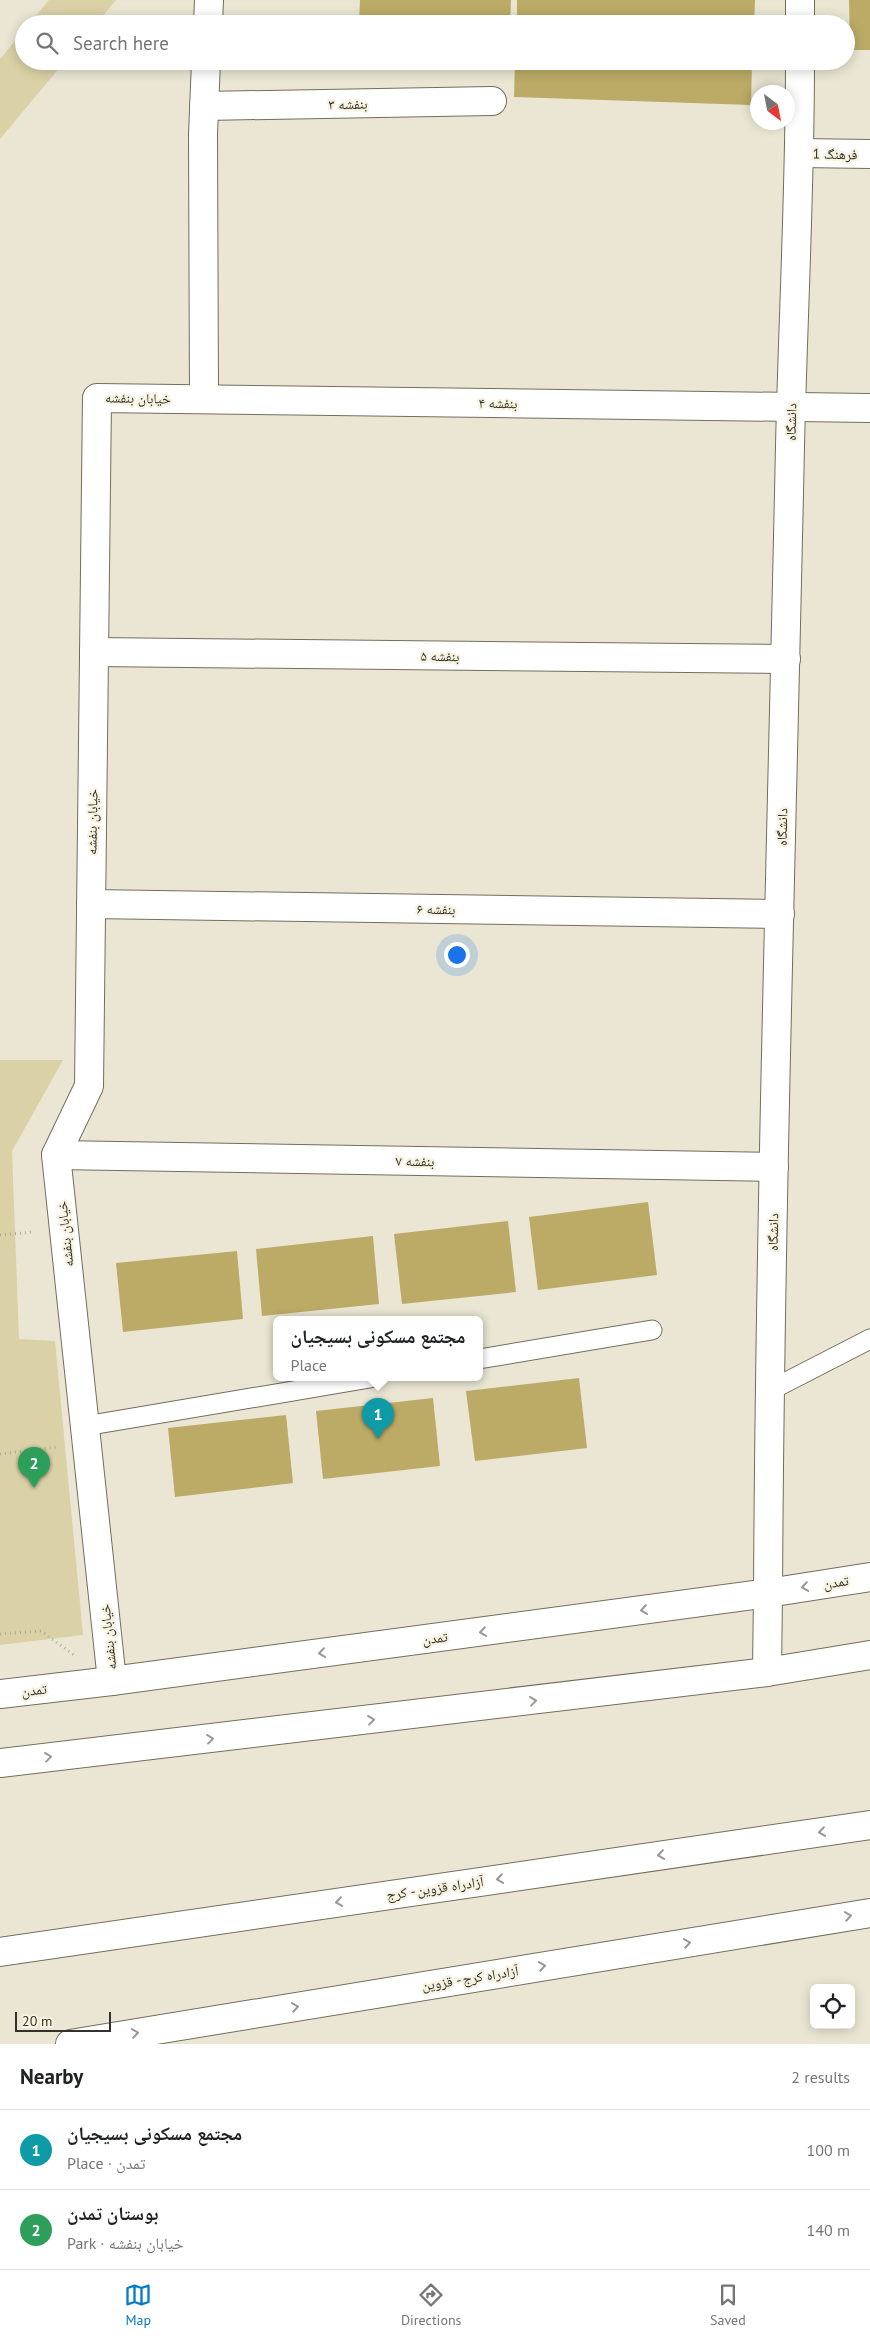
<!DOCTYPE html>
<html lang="en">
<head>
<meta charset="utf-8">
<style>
	body { margin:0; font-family:"PT Sans","Noto Naskh Arabic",sans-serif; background:#f2f2f2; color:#202124 }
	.controls { position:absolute; right:15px; bottom:15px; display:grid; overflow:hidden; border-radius:8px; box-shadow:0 2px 12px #0003 }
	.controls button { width:45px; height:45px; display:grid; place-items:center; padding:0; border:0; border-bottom:1px solid #e0e0e0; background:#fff; color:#202124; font:25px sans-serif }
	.compass { position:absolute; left:750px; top:85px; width:45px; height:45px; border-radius:50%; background:#fff; box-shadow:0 2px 12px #0003; rotate:148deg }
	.scale { position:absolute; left:15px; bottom:12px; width:96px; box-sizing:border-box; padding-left:5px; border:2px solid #33312a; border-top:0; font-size:14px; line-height:18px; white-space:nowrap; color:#33312a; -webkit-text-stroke:4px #f7f3e0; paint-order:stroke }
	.you { position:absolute; left:456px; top:954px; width:18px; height:18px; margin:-12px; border:4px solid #fff; border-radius:50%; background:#1a73e8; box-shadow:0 0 0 8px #1a73e833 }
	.badge { display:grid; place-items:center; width:32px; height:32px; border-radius:50%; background:#077bc5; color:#fff; font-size:16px; font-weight:700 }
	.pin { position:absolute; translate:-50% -41px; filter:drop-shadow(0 1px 2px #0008) }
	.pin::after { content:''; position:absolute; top:26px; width:18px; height:15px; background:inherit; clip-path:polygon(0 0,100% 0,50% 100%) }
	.popup { position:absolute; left:273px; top:1316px; width:210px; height:65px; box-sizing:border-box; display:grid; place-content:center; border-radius:8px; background:#fff; filter:drop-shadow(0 1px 4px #0005); font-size:16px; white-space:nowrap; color:#757577 }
	.popup b { font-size:19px; color:#202124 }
	.popup::after { content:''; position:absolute; left:50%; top:100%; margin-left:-10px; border:10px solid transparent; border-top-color:#fff }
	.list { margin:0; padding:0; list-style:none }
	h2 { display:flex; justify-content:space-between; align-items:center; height:65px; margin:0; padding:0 20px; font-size:21px }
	h2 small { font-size:16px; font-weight:400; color:#757577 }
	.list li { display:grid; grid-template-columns:32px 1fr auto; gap:15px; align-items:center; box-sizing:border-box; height:80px; padding:0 20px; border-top:1px solid #e0e0e0 }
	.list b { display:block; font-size:19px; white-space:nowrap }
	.list p { margin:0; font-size:16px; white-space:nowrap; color:#757577 }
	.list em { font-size:16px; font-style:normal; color:#757577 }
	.icon { flex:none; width:28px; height:28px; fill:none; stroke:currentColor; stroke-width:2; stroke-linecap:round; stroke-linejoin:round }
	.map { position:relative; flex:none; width:870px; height:2044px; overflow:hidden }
	.search { position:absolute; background:#fff; box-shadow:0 2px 12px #0003; left:15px; right:15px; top:15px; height:55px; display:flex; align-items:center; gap:12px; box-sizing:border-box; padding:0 18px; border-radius:28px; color:#757577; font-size:19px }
	.sheet { height:225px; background:#fff }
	nav { display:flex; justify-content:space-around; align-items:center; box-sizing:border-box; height:70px; border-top:1px solid #e0e0e0; background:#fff; font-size:14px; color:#757577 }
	nav a { display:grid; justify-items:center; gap:2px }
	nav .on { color:#077bc5 }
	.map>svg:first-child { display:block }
</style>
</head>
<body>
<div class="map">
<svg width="870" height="2044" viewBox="0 0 870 2044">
	<rect width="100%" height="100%" fill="#eae6d3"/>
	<g fill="#dad1a7">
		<path d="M 49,0 L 116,0 L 96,24 L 29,24 Z"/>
		<path d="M 24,30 L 24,61 L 65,61 L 0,139 L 0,59 Z"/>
		<path d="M 0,1060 L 63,1060 L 12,1151 L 19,1339 L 55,1341 L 83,1635 L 0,1645 Z"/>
	</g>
	<g fill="#bbab66">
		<path d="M 360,0 L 511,0 L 510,24 L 359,24 Z"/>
		<path d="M 517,0 L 755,0 L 754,24 L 517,24 Z"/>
		<path d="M 849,0 L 870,0 L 870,50 L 850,50 Z"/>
		<path d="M 515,61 L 752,61 L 751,105 L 514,97 Z"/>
		<path d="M 648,1202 L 657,1275 L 538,1290 L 529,1217 Z"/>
		<path d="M 508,1221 L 516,1292 L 402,1304 L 394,1234 Z"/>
		<path d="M 373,1236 L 379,1304 L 262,1316 L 256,1249 Z"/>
		<path d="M 237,1251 L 243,1319 L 123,1332 L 116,1263 Z"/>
		<path d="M 579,1378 L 587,1448 L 475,1461 L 466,1391 Z"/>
		<path d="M 433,1398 L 440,1466 L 323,1479 L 316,1411 Z"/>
		<path d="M 286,1415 L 293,1483 L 175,1497 L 168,1428 Z"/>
	</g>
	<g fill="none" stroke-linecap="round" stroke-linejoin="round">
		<defs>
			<g id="service">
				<path d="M 479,1359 L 652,1330"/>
				<path d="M 769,1391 L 870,1339"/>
				<path d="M 85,1426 L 370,1378"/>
			</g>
			<g id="minor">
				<path d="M 208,24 L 209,0"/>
				<path d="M 800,24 L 800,0"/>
				<path d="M 204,106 L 492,101"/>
				<path d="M 800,153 L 870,154"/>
				<path d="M 204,399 L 203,134 L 206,61"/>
				<path d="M 94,652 L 786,659"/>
				<path d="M 91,904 L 780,914"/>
				<path d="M 56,1155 L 774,1167"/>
				<path d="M 768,1593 C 770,1211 782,828 790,446 C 793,318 800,190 800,61"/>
				<path d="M 112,1681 L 56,1155 L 89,1086 L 97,398 L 870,408"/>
			</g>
			<g id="tertiary">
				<path d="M 767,1672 L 768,1593"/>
				<path d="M 0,1694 L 112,1681 L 768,1593 L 870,1577"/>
				<path d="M 0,1763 L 767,1672 L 870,1655"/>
			</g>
			<g id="motorway">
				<path d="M 0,1952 L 870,1825"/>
				<path d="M 70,2044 L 870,1913"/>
			</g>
		</defs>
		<use href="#service" stroke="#726e5e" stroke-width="21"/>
		<use href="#minor" stroke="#726e5e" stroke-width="30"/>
		<use href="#tertiary" stroke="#726e5e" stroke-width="30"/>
		<use href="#motorway" stroke="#726e5e" stroke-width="30"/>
		<g stroke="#ada99a" stroke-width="3" stroke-dasharray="1 4" stroke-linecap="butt">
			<path d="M 0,1235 L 34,1232"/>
			<path d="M 0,1454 L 57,1447"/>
			<path d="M 0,1634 L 41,1631 L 74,1655"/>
		</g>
		<use href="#service" stroke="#fff" stroke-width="19"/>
		<use href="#minor" stroke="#fff" stroke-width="28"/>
		<use href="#tertiary" stroke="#fff" stroke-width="28"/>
		<use href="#motorway" stroke="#fff" stroke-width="28"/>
	</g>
	<defs><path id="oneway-chevron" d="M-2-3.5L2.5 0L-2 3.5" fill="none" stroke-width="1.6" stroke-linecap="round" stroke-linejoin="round" transform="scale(1.25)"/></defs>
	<g stroke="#999894">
		<use href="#oneway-chevron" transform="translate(805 1587) rotate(171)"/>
		<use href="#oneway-chevron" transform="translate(644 1610) rotate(172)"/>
		<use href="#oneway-chevron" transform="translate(483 1632) rotate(172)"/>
		<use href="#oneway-chevron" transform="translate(322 1653) rotate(172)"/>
		<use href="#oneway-chevron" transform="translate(533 1701) rotate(-7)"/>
		<use href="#oneway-chevron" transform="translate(371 1720) rotate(-7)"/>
		<use href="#oneway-chevron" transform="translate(210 1739) rotate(-7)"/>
		<use href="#oneway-chevron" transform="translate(48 1757) rotate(-7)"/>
		<use href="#oneway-chevron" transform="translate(822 1832) rotate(172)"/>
		<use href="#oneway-chevron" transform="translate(661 1855) rotate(172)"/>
		<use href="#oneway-chevron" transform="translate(500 1879) rotate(172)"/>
		<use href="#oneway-chevron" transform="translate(339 1902) rotate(172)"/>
		<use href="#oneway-chevron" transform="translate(848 1916) rotate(-9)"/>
		<use href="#oneway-chevron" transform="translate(687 1943) rotate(-9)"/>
		<use href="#oneway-chevron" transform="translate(542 1966) rotate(-9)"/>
		<use href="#oneway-chevron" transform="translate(295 2007) rotate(-9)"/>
		<use href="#oneway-chevron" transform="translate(135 2033) rotate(-9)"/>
	</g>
	<g text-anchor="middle" stroke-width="4.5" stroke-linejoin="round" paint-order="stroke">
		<g font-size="14" fill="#33312a" stroke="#f7f3e0">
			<text transform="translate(348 104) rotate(-1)" y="5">بنفشه ۳</text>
			<text transform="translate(835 154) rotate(1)" y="5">فرهنگ 1</text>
			<text transform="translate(138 398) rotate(1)" y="5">خیابان بنفشه</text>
			<text transform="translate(498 403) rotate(1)" y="5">بنفشه ۴</text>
			<text transform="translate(791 422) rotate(-89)" y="5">دانشگاه</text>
			<text transform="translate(440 656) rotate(1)" y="5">بنفشه ۵</text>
			<text transform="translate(92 822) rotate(-89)" y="5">خیابان بنفشه</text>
			<text transform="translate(782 827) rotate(-89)" y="5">دانشگاه</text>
			<text transform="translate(436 909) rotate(1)" y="5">بنفشه ۶</text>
			<text transform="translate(415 1161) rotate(1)" y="5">بنفشه ۷</text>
			<text transform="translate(773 1232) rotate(-89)" y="5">دانشگاه</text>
			<text transform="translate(65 1234) rotate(-96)" y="5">خیابان بنفشه</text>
			<text transform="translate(836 1582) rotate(-9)" y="5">تمدن</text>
			<text transform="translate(108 1637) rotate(-96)" y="5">خیابان بنفشه</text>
			<text transform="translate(435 1638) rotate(-8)" y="5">تمدن</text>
			<text transform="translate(34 1690) rotate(-7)" y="5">تمدن</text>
			<text transform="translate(435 1888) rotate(-8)" y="5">آزادراه قزوین - کرج</text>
			<text transform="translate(470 1978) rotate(-9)" y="5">آزادراه کرج - قزوین</text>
		</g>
	</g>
</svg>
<div class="controls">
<button><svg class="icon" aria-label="locate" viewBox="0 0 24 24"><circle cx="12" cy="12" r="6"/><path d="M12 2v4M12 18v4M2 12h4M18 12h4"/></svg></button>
</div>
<svg class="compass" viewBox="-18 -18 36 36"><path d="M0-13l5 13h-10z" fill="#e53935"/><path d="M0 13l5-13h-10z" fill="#757577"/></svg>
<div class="scale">20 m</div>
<div class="you"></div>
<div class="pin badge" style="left:378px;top:1439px;background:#0f9aa8">1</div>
<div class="popup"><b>مجتمع مسکونی بسیجیان</b>Place</div>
<div class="pin badge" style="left:34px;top:1488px;background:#2e9e5b">2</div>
<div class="search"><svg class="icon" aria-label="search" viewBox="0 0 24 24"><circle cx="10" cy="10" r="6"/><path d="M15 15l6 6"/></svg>Search here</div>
</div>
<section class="sheet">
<h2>Nearby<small>2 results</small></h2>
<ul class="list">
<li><span class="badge" style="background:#0f9aa8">1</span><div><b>مجتمع مسکونی بسیجیان</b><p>Place · تمدن</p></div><em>100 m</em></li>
<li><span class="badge" style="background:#2e9e5b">2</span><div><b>بوستان تمدن</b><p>Park · خیابان بنفشه</p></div><em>140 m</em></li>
</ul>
</section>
<nav>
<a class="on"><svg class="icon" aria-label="map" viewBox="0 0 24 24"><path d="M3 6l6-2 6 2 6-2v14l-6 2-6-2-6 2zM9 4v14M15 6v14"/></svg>Map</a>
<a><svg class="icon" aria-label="directions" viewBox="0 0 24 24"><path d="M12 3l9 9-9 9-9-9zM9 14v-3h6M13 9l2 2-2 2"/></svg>Directions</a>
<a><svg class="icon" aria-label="saved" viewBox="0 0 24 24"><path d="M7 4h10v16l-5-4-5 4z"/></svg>Saved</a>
</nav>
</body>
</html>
